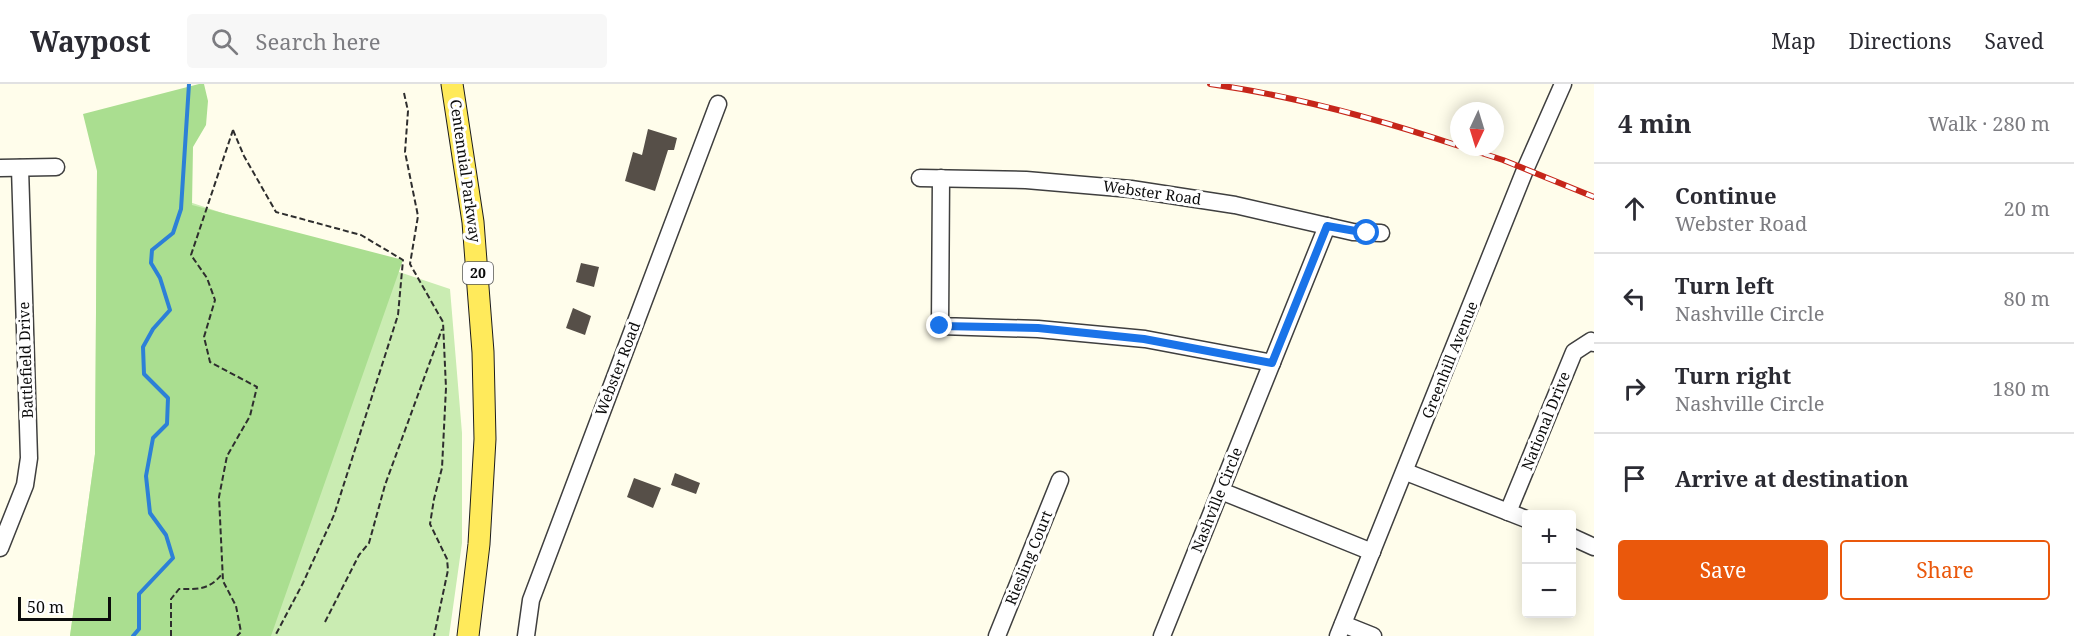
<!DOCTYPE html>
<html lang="en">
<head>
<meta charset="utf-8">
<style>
	body { margin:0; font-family:"Noto Serif",serif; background:#f7f7f7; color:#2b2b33 }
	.controls { position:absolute; right:18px; bottom:18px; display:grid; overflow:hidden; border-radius:6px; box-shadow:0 3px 15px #0003 }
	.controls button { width:54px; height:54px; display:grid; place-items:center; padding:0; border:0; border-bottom:2px solid #e1e1e2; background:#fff; color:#2b2b33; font:30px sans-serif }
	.compass { position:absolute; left:1450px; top:18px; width:54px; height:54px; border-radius:50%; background:#fff; box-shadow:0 3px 15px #0003; rotate:184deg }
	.scale { position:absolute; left:18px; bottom:15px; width:93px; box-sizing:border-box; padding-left:6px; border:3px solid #0c0c0c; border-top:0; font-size:16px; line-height:21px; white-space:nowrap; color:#0c0c0c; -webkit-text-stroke:4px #fff; paint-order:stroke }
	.stop { position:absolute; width:18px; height:18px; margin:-14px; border:4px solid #1a73e8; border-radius:50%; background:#fff }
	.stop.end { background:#1a73e8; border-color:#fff; box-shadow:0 2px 6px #0008 }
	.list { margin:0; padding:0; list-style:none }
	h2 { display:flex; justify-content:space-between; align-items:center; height:78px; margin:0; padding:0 24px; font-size:26px }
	h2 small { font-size:20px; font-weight:400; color:#7c7c81 }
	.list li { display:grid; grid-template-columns:39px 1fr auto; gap:18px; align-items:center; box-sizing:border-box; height:90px; padding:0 24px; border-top:2px solid #e1e1e2 }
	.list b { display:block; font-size:22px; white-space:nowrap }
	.list p { margin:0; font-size:20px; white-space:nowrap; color:#7c7c81 }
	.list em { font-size:20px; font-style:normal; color:#7c7c81 }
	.actions { display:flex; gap:12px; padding:18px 24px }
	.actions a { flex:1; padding:14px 0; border:2px solid #ea580c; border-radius:6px; text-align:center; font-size:21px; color:#ea580c }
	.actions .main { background:#ea580c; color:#fff }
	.icon { flex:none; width:33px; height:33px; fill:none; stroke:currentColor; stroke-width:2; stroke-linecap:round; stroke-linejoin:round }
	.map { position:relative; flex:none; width:1594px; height:552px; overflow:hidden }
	header { display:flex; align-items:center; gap:36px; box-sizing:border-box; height:84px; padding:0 30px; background:#fff; border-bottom:2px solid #e1e1e2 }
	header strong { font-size:28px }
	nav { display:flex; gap:33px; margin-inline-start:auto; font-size:21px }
	.search { width:420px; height:54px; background:#f7f7f7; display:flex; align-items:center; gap:15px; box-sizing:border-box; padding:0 21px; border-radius:6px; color:#7c7c81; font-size:22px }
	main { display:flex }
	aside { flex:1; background:#fff }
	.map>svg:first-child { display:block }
</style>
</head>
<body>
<header>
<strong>Waypost</strong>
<div class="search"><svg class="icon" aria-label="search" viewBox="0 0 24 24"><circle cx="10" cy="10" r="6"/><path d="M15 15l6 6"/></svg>Search here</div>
<nav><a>Map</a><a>Directions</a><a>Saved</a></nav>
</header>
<main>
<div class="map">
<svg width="1594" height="552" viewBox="0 0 1594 552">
	<rect width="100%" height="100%" fill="#fffdeb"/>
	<path fill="#caecb2" d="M 97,87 L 450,205 L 462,349 L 462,459 L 449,552 L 70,552 L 95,370 Z"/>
	<path fill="#aade90" d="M 199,0 L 204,0 L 208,17 L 206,41 L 193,63 L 192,121 L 403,176 L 271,552 L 70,552 L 95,370 L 97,87 L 83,30 Z"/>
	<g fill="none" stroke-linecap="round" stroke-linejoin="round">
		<path stroke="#2d80d7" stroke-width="4" d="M 133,552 L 139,545 L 139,510 L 173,474 L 166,451 L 150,429 L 146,392 L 153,354 L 167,340 L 168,314 L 144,290 L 143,263 L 153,245 L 170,226 L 160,194 L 151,179 L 152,166 L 173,149 L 181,125 L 189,0"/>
	</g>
	<g fill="#564f48">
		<path d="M 648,45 L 677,54 L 674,66 L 668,66 L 655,107 L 625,97 L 633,68 L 642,71 Z"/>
		<path d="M 581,179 L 599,183 L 594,203 L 576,198 Z"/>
		<path d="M 573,224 L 591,232 L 585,251 L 566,244 Z"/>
		<path d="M 675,389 L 700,399 L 696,410 L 671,401 Z"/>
		<path d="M 634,394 L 661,404 L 653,424 L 627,413 Z"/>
	</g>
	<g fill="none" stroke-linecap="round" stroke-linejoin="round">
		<defs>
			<g id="minor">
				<path d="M 0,84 L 56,83"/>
				<path d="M 920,94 L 1026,96 L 1131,105 L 1235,121 L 1353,148 L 1381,149"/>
				<path d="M 941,94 L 940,242 L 1038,245 L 1145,255 L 1272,279"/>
				<path d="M 1406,388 L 1526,435"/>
				<path d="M 1221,407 L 1372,468"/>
				<path d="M 1508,428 L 1574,268 L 1591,257 L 1594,259"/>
				<path d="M 1572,453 L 1594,463"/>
				<path d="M 0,464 L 25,401 L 29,374 L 20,84"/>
				<path d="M 1343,540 L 1373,552"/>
				<path d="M 526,552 L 531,516 L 718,20"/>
				<path d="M 997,552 L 1060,396"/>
				<path d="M 1162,552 L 1327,142"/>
				<path d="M 1338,552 L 1525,86 L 1563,0"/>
			</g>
			<path id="major" d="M 452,0 L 473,138 L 483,268 L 485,355 L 479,460 L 468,552"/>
		</defs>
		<use href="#minor" stroke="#3f3f3f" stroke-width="19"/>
		<use href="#major" stroke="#1d1d1d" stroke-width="23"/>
		<g stroke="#2e2e2e" stroke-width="2" stroke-dasharray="6 3" stroke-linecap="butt">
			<path d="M 404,9 L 408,27 L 405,68 L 418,132 L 410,180 L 443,238 L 446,304 L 442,384 L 434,415 L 430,440 L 447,475 L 448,486 L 434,552"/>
			<path d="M 233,46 L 244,72 L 276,128 L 361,151 L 403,176 L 398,231 L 334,431 L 303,499 L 275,552"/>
			<path d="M 233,46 L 191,171 L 207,194 L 215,216 L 204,253 L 210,278 L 257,303 L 250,332 L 227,372 L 219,413 L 223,497 L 236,522 L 241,548 L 237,552"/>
			<path d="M 325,538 L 359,471 L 369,459 L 385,401 L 442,245"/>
			<path d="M 171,552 L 171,515 L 179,505 C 199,505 209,506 222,490"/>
		</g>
		<use href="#minor" stroke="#fff" stroke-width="16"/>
		<use href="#major" stroke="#ffea5b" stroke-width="21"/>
		<defs>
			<g id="rail">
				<path d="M 1210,0 C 1295,12 1378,35 1459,62"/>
				<path d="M 1463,63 L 1503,76 L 1594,113"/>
			</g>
		</defs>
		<use href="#rail" stroke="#c6261a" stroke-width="6"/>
		<use href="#rail" stroke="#fff" stroke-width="4" stroke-dasharray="11" stroke-linecap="butt"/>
	</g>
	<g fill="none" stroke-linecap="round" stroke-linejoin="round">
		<path stroke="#1a73e8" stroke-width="8" d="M 940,242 L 1038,244 L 1144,255 L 1272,279 L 1327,142 L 1367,149"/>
	</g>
	<g text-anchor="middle" stroke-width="6" stroke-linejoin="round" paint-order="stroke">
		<rect fill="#fff" stroke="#555" stroke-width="1.5" x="463" y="178" width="30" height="22" rx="4.5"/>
		<g font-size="14" font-weight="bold" fill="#0c0c0c">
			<text x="478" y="194">20</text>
		</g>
		<g font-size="15" fill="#0c0c0c" stroke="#fff">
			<text transform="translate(465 87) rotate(82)" y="5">Centennial Parkway</text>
			<text transform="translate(1152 109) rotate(8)" y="5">Webster Road</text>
			<text transform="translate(26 276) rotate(-92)" y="5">Battlefield Drive</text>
			<text transform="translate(1450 276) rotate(-68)" y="5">Greenhill Avenue</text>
			<text transform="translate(618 285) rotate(-69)" y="5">Webster Road</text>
			<text transform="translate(1546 337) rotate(-68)" y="5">National Drive</text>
			<text transform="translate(1217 416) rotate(-68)" y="5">Nashville Circle</text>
			<text transform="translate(1029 474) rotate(-68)" y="5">Riesling Court</text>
		</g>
	</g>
</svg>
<div class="controls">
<button>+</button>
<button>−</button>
</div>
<svg class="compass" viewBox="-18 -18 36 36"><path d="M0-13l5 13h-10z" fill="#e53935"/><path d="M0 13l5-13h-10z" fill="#7c7c81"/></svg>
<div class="scale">50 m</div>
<div class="stop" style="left:1367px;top:149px"></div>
<div class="stop end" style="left:940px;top:242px"></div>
</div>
<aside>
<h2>4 min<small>Walk · 280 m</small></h2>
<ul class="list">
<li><svg class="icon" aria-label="ahead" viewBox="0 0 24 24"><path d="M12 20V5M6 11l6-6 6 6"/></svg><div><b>Continue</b><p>Webster Road</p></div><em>20 m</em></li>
<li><svg class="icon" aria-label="left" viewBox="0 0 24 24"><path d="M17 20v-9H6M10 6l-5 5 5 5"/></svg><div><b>Turn left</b><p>Nashville Circle</p></div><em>80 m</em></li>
<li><svg class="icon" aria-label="right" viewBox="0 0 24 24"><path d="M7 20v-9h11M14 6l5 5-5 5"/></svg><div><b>Turn right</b><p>Nashville Circle</p></div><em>180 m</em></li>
<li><svg class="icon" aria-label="arrive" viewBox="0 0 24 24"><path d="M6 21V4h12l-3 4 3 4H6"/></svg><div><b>Arrive at destination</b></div></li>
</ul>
<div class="actions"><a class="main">Save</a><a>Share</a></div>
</aside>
</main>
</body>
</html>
